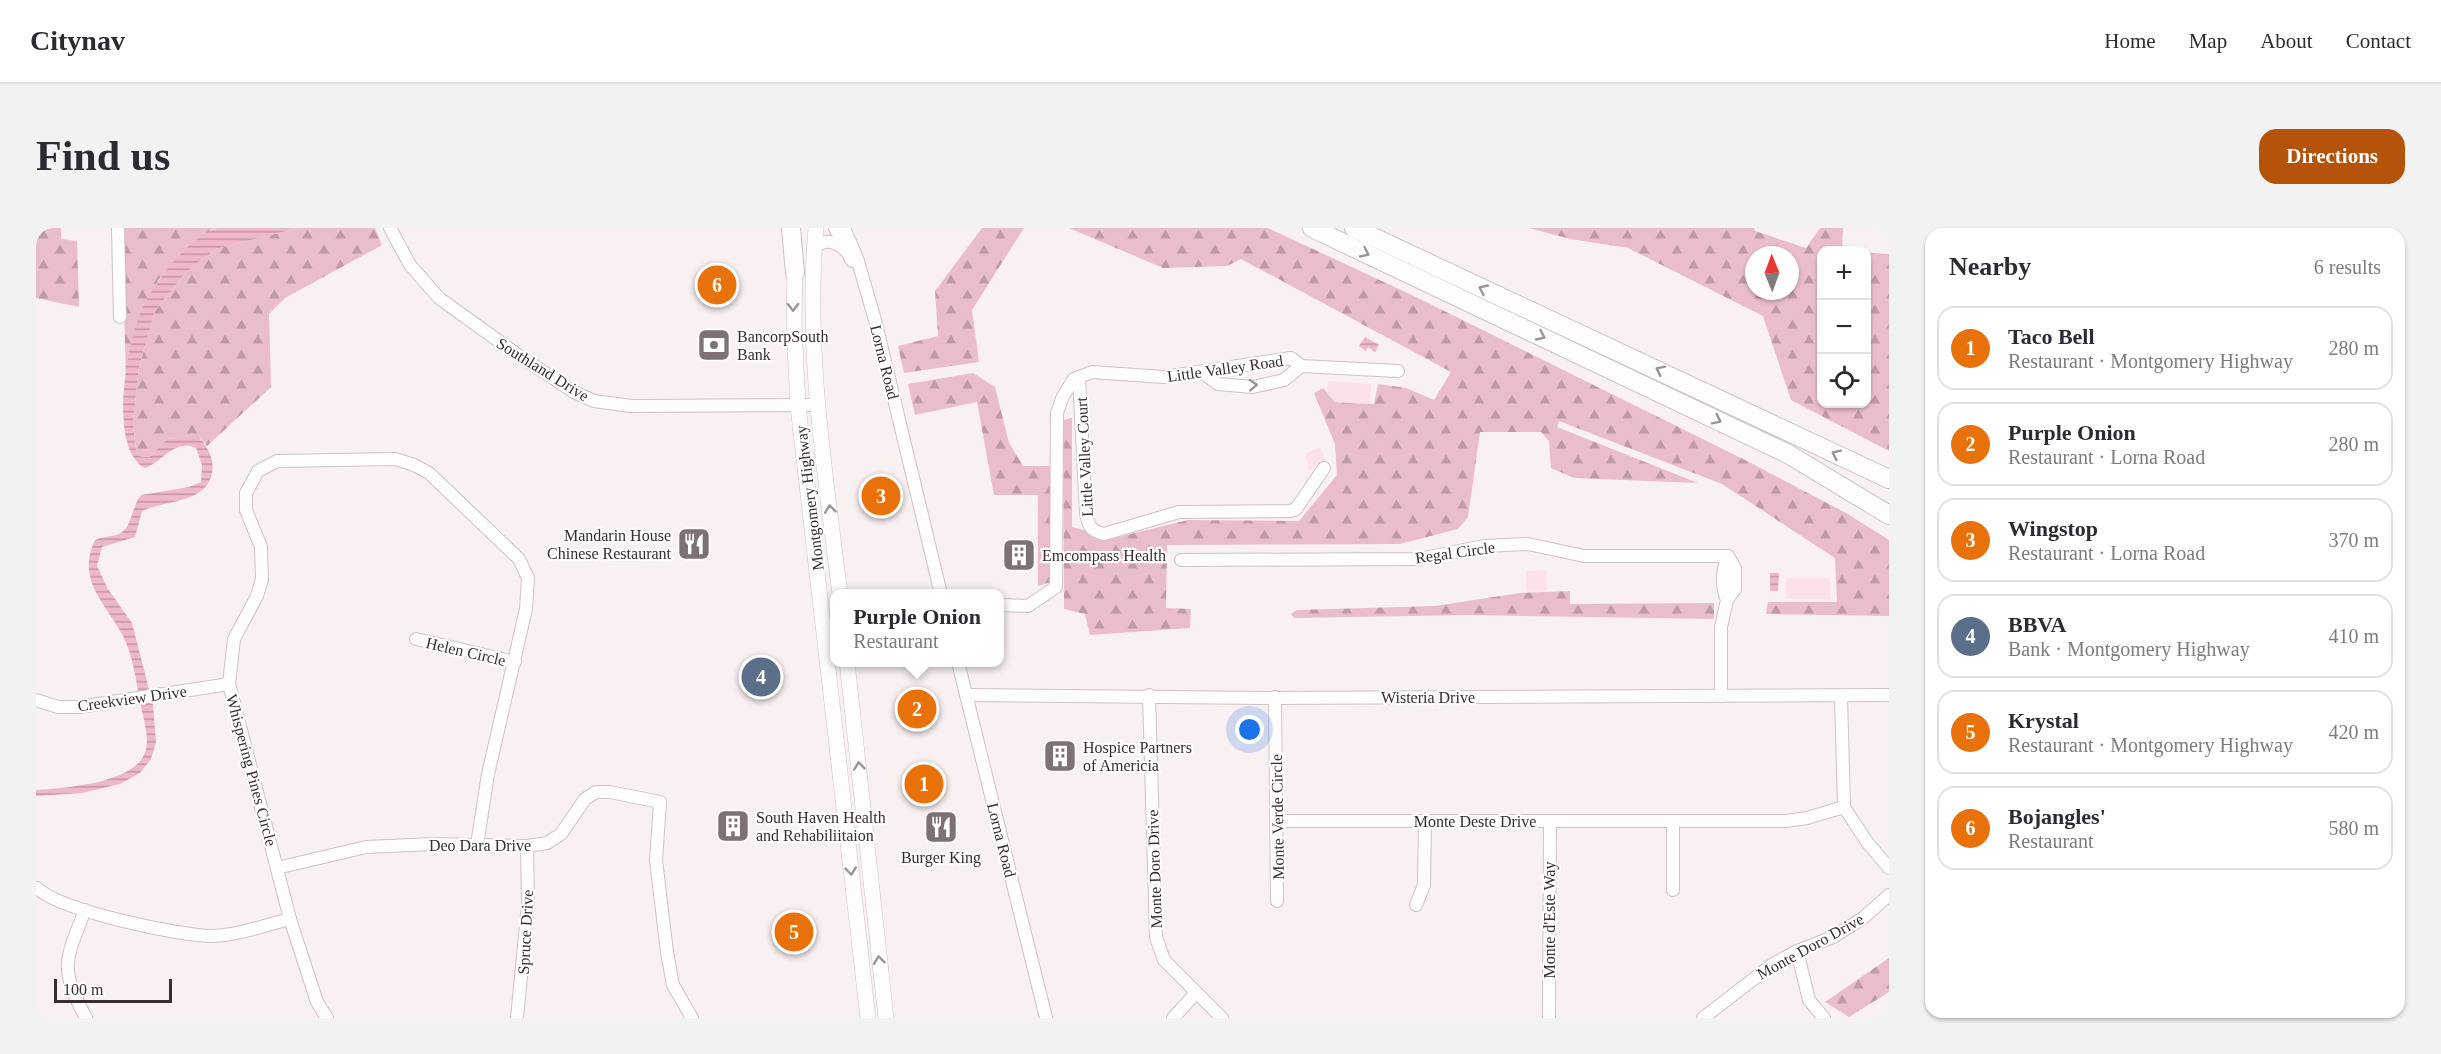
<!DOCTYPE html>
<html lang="en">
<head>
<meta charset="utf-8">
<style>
	body { margin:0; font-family:"Times New Roman",serif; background:#f2f2f3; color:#2b2b33 }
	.controls { position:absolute; right:18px; top:18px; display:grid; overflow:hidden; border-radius:12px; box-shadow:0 2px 4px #0004 }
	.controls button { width:54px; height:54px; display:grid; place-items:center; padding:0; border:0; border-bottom:2px solid #e1e1e2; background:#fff; color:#2b2b33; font:30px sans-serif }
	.compass { position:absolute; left:1709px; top:18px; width:54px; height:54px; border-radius:50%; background:#fff; box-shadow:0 2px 4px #0004; rotate:359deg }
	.scale { position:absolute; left:18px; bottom:15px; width:118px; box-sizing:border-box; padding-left:6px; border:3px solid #3b2c31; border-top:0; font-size:16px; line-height:21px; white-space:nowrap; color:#3b2c31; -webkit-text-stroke:4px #fefefe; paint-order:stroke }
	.you { position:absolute; left:1214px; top:502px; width:21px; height:21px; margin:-15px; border:4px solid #fff; border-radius:50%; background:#1a73e8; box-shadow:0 0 0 9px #1a73e833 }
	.badge { display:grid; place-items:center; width:39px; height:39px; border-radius:50%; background:#b45309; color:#fff; font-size:20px; font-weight:700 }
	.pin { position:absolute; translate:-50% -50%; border:3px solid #fff; box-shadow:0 2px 6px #0006 }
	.popup { position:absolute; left:794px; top:361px; width:174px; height:78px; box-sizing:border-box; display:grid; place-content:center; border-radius:12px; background:#fff; filter:drop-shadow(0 2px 4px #0005); font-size:20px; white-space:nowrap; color:#7c7c81 }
	.popup b { font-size:22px; color:#2b2b33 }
	.popup::after { content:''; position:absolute; left:50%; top:100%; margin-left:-12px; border:12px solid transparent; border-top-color:#fff }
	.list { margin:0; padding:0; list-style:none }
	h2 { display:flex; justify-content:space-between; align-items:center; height:78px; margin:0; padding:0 24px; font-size:26px }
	h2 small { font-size:20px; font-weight:400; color:#7c7c81 }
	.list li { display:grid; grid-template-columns:39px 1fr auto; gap:18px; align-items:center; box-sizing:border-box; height:84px; margin:0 12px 12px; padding:0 12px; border:2px solid #e1e1e2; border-radius:18px }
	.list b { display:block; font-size:22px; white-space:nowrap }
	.list p { margin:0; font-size:20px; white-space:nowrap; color:#7c7c81 }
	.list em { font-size:20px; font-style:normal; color:#7c7c81 }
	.icon { flex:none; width:33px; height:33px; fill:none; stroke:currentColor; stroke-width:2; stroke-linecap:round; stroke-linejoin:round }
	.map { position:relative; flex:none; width:1853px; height:790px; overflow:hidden; border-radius:18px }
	header { display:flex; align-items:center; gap:36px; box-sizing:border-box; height:84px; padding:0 30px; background:#fff; border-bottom:2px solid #e1e1e2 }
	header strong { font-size:28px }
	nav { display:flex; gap:33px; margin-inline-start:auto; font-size:21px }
	.intro { display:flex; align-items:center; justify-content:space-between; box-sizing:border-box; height:144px; padding:0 36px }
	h1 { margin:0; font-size:42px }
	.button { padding:15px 27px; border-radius:18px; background:#b45309; color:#fff; font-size:21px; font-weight:700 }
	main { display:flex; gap:36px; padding:0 36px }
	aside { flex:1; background:#fff; border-radius:18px; box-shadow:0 2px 4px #0004 }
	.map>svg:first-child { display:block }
</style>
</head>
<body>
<header>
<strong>Citynav</strong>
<nav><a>Home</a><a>Map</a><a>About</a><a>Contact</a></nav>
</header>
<div class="intro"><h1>Find us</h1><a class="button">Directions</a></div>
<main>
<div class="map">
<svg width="1853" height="790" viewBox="0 0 1853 790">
	<defs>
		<pattern id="forest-firs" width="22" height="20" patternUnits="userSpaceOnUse" patternTransform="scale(1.5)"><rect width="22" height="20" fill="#eabdcd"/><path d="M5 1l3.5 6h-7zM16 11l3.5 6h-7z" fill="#bf9aa7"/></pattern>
		<pattern id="water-rules" width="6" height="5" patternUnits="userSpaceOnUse" patternTransform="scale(1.5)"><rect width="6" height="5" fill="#eeb7ca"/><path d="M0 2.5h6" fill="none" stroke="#c295a5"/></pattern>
	</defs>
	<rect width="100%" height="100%" fill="#f9f0f2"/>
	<g fill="url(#forest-firs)" fill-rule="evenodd">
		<path d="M 0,0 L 25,0 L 25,11 L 41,13 L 43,79 L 0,70 Z"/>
		<path d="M 86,0 L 182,0 L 176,1 L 122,52 L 92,136 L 90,152 Z"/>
		<path d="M 262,0 L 339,0 L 346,17 L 249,70 L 233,86 L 235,159 L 171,218 L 162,207 L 131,211 L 114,229 L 105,230 L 100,223 L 97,194 L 103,139 L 119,83 L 150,44 L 180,21 Z"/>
		<path d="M 946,0 L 988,0 L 936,82 L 943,134 L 868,145 L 862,118 L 902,108 L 899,63 Z"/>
		<path d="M 1033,0 L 1232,0 L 1380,69 L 1711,233 L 1810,285 L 1853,312 L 1853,388 L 1730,386 L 1732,374 L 1801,374 L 1799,330 L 1686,256 L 1523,193 L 1521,199 L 1662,255 L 1538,250 L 1515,240 L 1513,213 L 1505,204 L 1444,204 L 1432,289 L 1422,301 L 1364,316 L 1131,317 L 1130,380 L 1155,381 L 1154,400 L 1054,407 L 1049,386 L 1028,381 L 1027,192 L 1036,190 L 1036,299 L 1078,310 L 1152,292 L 1263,293 L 1301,247 L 1299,216 L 1278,165 L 1287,160 L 1299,174 L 1338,176 L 1342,156 L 1370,160 L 1398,172 L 1415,144 L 1205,31 L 1191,38 L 1127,40 Z"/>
		<path d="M 1493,0 L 1718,0 L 1719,3 L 1770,20 L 1784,0 L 1807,0 L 1806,22 L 1786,22 L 1786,176 L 1830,176 L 1831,25 L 1853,26 L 1853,223 L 1755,172 L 1727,88 L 1592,20 L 1534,11 ZM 1718,27 L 1754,27 L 1754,63 L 1718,63 Z"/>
		<path d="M 937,145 L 959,159 L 973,215 L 987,238 L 1014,238 L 1015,354 L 1002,358 L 1002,267 L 958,267 L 941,174 L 879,187 L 872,156 Z"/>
		<path d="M 1534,363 L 1534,376 L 1678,375 L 1678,391 L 1433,387 L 1258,390 L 1255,386 L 1261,382 L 1399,378 L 1484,365 Z"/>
		<path d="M 1853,730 L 1853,764 L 1813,789 L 1789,774 Z"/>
	</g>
	<g fill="#fbe2e9">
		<path d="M 1292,153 L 1335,156 L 1334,176 L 1299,174 L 1291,165 Z"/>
		<path d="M 1285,219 L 1289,233 L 1273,242 L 1269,226 Z"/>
		<path d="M 1510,342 L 1511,362 L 1490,363 L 1490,343 Z"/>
		<rect x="1750" y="350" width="44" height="21"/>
	</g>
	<g fill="url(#water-rules)">
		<path d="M 182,0 L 262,0 L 180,21 L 150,44 L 119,83 L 103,139 L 97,194 L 100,223 L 105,229 L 114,229 L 131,211 L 162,207 C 171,219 179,230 176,245 C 171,275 129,272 106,283 L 99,309 L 66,319 L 61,338 L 72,361 L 96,395 L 117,477 L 120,514 L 115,531 L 104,545 L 84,556 L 46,565 L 0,568 L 0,562 C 28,560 91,556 107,529 C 116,514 107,490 104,474 C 100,452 97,428 87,408 C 69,374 40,353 59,312 C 67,308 75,309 83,306 C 96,301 96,277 105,267 L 153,259 L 165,254 L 166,237 L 160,220 C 138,211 128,233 109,240 C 71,220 91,112 107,79 C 119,54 154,7 182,0 Z"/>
		<path d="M 1329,109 L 1343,117 L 1339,124 L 1332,119 L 1330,123 L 1323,118 Z"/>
		<path d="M 1734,345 L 1743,345 L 1742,363 L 1734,363 Z"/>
	</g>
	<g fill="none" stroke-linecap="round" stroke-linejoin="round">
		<defs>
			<g id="minor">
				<path d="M 82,0 L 84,89"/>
				<path d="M 354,0 L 374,37 L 403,70 L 482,127 L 538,164 L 558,173 L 595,178 L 781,177"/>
				<path d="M 799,0 L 816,33"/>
				<path d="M 808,0 L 821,30 L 839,92 L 905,366"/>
				<path d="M 778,18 C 791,12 797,12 808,21"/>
				<path d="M 1166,144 L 1182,156 L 1217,159 L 1248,152 L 1265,138"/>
				<path d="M 1043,149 L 1050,285 C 1052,298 1055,303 1068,306 L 1143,284 L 1254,283 L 1260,281 L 1288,240"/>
				<path d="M 1145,332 L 1383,331 L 1448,318 L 1492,316 L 1548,328 L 1692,328"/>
				<path d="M 964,377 L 992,378 L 1020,359 L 1021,185 L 1027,168 L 1038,151 L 1056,144 L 1128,149 L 1255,130 L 1265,138 L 1362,143"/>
				<path d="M 380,411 L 479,434"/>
				<path d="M 922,434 L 1010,790"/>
				<path d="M 930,467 L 1228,470 L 1853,467"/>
				<path d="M 1113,467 L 1120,709 L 1128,732 L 1186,790"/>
				<path d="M 1685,468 L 1685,399 L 1691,372 L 1699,361 L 1699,340 L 1692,328 C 1686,342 1685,357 1691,372"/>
				<path d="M 1805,468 L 1808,579 L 1831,614 L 1853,640"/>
				<path d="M 1239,469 L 1241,673"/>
				<path d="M 0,472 L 22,479 L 43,479 L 193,456"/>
				<path d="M 1241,593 L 1750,593 L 1771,590 L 1808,579"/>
				<path d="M 1637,595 L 1637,662"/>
				<path d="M 241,640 L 330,619 L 397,616 L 491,618 L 511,615 L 525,606 L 549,571 L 560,564 L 574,564 L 624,574 L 620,632 L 631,724 L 637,757 L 656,790"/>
				<path d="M 1,660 C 25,683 144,708 177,708 C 203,707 229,697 254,691"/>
				<path d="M 1380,677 L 1388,657 L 1389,594"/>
				<path d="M 49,682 C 29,734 23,739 50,790"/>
				<path d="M 1761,723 L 1773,772 L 1788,790"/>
				<path d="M 291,790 L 281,774 L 254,691 L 193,456 L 198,411 L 221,368 L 226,351 L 225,319 L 210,282 L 210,265 L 222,243 L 241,233 L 359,231 L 378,237 L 393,245 L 483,331 L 492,350 L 490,381 L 452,546 L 441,617"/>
				<path d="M 481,790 L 492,676 L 491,618"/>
				<path d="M 1137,790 L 1159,766"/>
				<path d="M 1513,790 L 1514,593"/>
				<path d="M 1667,790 L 1737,736 L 1761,723 L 1797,709 L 1827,690 L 1853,667"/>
			</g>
			<g id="major">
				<path d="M 780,0 C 769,122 789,244 804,366"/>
				<path d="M 759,35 L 758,96 L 762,178 L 832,790"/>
				<path d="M 811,434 L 850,790"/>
			</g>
			<g id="highway">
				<path d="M 755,0 L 759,45"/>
				<path d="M 1276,0 L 1752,226 L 1853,287"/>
				<path d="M 1318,0 L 1853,251"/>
			</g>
		</defs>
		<use href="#minor" stroke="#cec2c5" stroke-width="14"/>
		<use href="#major" stroke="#cec2c5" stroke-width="16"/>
		<use href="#highway" stroke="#cec2c5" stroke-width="20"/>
		<use href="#minor" stroke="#fefdfd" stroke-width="12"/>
		<use href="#major" stroke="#fefdfd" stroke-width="15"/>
		<use href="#highway" stroke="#fefdfd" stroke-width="18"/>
	</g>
	<defs><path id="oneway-chevron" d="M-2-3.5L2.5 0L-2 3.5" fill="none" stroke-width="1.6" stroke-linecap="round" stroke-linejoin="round" transform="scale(1.5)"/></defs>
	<g stroke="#9c9497">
		<use href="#oneway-chevron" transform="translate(1329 25) rotate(25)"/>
		<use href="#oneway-chevron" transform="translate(1447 61) rotate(-155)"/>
		<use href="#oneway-chevron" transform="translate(757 79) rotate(89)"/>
		<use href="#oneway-chevron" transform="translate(1505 108) rotate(25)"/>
		<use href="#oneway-chevron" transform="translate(1624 142) rotate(-154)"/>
		<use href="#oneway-chevron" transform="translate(1217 157) rotate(-3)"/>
		<use href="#oneway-chevron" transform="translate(1681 192) rotate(26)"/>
		<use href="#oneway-chevron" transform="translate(1800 226) rotate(-154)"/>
		<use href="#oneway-chevron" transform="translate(794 281) rotate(-97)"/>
		<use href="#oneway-chevron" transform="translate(823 538) rotate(-96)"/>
		<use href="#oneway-chevron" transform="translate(815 643) rotate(84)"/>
		<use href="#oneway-chevron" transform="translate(843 732) rotate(-97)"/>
	</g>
	<defs>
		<symbol id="bank-square" viewBox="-11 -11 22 22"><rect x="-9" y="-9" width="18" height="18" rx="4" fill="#7e7175" stroke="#fefefe"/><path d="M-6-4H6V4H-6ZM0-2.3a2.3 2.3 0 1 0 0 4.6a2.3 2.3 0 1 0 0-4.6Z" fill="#fff"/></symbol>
		<symbol id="restaurant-square" viewBox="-11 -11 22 22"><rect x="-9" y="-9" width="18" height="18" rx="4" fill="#7e7175" stroke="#fefefe"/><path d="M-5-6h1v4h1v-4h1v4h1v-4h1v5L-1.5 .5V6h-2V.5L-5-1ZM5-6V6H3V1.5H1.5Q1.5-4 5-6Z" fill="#fff"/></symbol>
		<symbol id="building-square" viewBox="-11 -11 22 22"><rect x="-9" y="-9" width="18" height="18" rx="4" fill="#7e7175" stroke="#fefefe"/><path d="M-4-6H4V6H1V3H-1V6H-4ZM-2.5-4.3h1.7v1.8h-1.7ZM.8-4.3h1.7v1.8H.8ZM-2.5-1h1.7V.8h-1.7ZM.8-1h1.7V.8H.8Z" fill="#fff"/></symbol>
	</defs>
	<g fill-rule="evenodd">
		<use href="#bank-square" x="659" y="98" width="38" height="38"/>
		<use href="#restaurant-square" x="639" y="297" width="38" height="38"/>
		<use href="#building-square" x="964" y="308" width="38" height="38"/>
		<use href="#building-square" x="1005" y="509" width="38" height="38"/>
		<use href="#building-square" x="678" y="579" width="38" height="38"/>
		<use href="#restaurant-square" x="886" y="580" width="38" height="38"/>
	</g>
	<g text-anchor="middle" stroke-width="4.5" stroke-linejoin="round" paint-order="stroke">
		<g font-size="16" fill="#3b2c31" stroke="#fefefe" text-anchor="start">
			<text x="701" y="114">BancorpSouth<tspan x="701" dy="18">Bank</tspan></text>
			<text x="635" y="313" text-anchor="end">Mandarin House<tspan x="635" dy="18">Chinese Restaurant</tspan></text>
			<text x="1006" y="333">Emcompass Health</text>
			<text x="1047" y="525">Hospice Partners<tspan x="1047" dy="18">of Americia</tspan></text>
			<text x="720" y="595">South Haven Health<tspan x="720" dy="18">and Rehabiliitaion</tspan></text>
			<text x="905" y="635" text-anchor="middle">Burger King</text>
		</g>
		<g font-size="16" fill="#3b2c31" stroke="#fefefe">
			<text transform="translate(849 134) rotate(76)" y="6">Lorna Road</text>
			<text transform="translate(1189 140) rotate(-8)" y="6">Little Valley Road</text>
			<text transform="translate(507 141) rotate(32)" y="6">Southland Drive</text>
			<text transform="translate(1048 229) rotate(-93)" y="6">Little Valley Court</text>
			<text transform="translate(773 270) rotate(-97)" y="6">Montgomery Highway</text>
			<text transform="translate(1419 324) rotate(-8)" y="6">Regal Circle</text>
			<text transform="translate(430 423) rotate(13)" y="6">Helen Circle</text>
			<text x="1392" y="475">Wisteria Drive</text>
			<text transform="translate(96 470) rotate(-8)" y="6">Creekview Drive</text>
			<text transform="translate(216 542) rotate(75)" y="6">Whispering Pines Circle</text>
			<text transform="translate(1241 589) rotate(-91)" y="6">Monte Verde Circle</text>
			<text x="1439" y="599">Monte Deste Drive</text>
			<text transform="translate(966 612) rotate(76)" y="6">Lorna Road</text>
			<text x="444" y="623">Deo Dara Drive</text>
			<text transform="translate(1118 641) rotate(-92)" y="6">Monte Doro Drive</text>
			<text transform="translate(1513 692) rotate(-90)" y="6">Monte d'Este Way</text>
			<text transform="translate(489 704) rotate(-87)" y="6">Spruce Drive</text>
			<text transform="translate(1774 718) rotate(-29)" y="6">Monte Doro Drive</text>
		</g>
	</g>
</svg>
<div class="controls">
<button>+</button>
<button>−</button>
<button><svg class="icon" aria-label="locate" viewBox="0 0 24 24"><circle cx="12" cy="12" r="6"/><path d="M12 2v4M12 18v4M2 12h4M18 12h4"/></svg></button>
</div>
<svg class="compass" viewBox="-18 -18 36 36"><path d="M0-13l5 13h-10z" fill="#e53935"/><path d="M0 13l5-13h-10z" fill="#7c7c81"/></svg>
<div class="scale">100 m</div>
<div class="you"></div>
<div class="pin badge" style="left:888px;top:556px;background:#e8710a">1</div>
<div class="pin badge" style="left:881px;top:481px;background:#e8710a">2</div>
<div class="popup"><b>Purple Onion</b>Restaurant</div>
<div class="pin badge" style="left:845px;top:268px;background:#e8710a">3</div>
<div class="pin badge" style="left:725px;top:449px;background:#5c6f8a">4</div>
<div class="pin badge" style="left:758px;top:704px;background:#e8710a">5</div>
<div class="pin badge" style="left:681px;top:57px;background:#e8710a">6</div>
</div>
<aside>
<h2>Nearby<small>6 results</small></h2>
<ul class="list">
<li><span class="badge" style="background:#e8710a">1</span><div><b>Taco Bell</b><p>Restaurant · Montgomery Highway</p></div><em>280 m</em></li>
<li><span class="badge" style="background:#e8710a">2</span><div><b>Purple Onion</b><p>Restaurant · Lorna Road</p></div><em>280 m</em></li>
<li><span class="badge" style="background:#e8710a">3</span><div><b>Wingstop</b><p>Restaurant · Lorna Road</p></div><em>370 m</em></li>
<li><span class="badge" style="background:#5c6f8a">4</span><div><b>BBVA</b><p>Bank · Montgomery Highway</p></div><em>410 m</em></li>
<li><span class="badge" style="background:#e8710a">5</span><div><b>Krystal</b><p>Restaurant · Montgomery Highway</p></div><em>420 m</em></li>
<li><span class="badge" style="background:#e8710a">6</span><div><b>Bojangles'</b><p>Restaurant</p></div><em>580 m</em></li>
</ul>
</aside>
</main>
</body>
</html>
